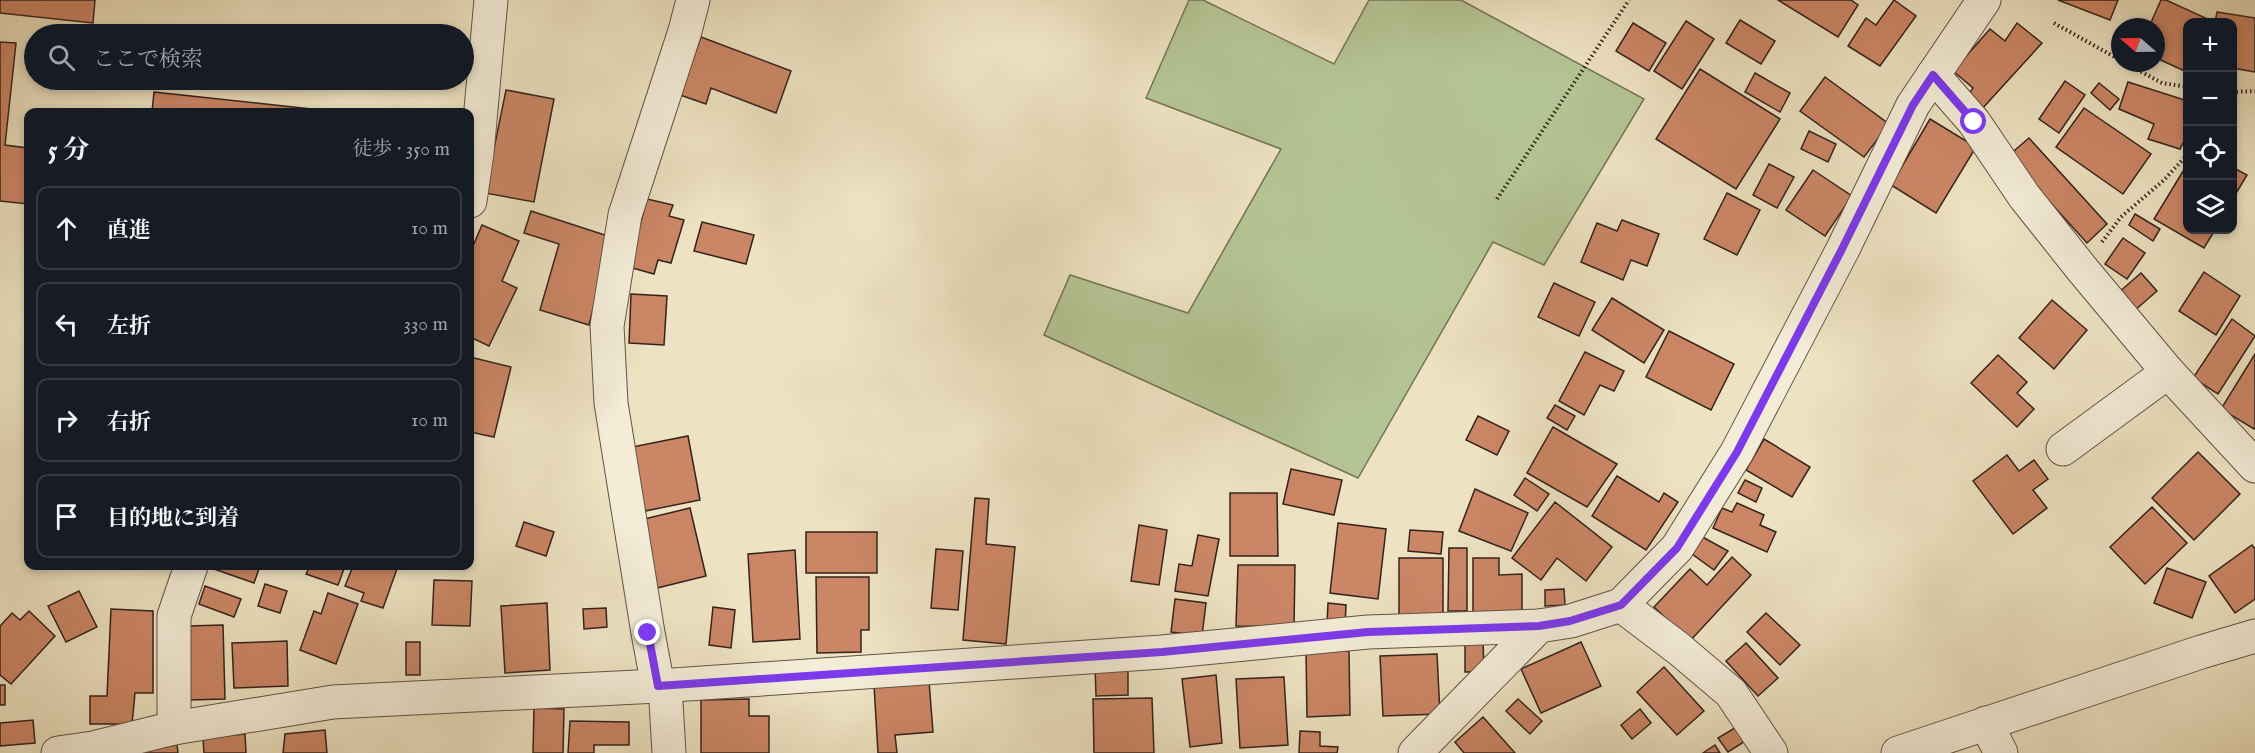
<!DOCTYPE html>
<html lang="ja">
<head>
<meta charset="utf-8">
<style>
	body { margin:0; font-family:"IM FELL English","Noto Serif JP",serif; background:#242831; color:#f1f3f6 }
	.controls { position:absolute; right:18px; top:18px; display:grid; overflow:hidden; border-radius:12px; box-shadow:0 3px 9px #0003 }
	.controls button { width:54px; height:54px; display:grid; place-items:center; padding:0; border:0; border-bottom:2px solid #363941; background:#171b24; color:#f1f3f6; font:30px sans-serif }
	.compass { position:absolute; left:2111px; top:18px; width:54px; height:54px; border-radius:50%; background:#171b24; box-shadow:0 3px 9px #0003; rotate:290deg }
	.stop { position:absolute; width:18px; height:18px; margin:-14px; border:4px solid #7c3aed; border-radius:50%; background:#fff }
	.stop.end { background:#7c3aed; border-color:#fff; box-shadow:0 2px 6px #0008 }
	.list { margin:0; padding:0; list-style:none }
	h2 { display:flex; justify-content:space-between; align-items:center; height:78px; margin:0; padding:0 24px; font-size:26px }
	h2 small { font-size:20px; font-weight:400; color:#9ea1a6 }
	.list li { display:grid; grid-template-columns:39px 1fr auto; gap:18px; align-items:center; box-sizing:border-box; height:84px; margin:0 12px 12px; padding:0 12px; border:2px solid #363941; border-radius:12px }
	.list b { display:block; font-size:22px; white-space:nowrap }
	.list em { font-size:20px; font-style:normal; color:#9ea1a6 }
	.icon { flex:none; width:33px; height:33px; fill:none; stroke:currentColor; stroke-width:2; stroke-linecap:round; stroke-linejoin:round }
	.map { position:relative; flex:none; width:2255px; height:753px; overflow:hidden }
	.search { position:absolute; background:#171b24; box-shadow:0 3px 9px #0003; left:24px; top:24px; width:450px; height:66px; display:flex; align-items:center; gap:15px; box-sizing:border-box; padding:0 21px; border-radius:33px; color:#9ea1a6; font-size:22px }
	.panel { position:absolute; background:#171b24; box-shadow:0 3px 9px #0003; left:24px; top:108px; width:450px; height:462px; border-radius:12px }
	.map>svg:first-child { display:block }
</style>
</head>
<body>
<div class="map">
<svg width="2255" height="753" viewBox="0 0 2255 753">
	<rect width="100%" height="100%" fill="#ede2c1"/>
	<filter id="stains"><feTurbulence type="fractalNoise" baseFrequency=".00333" numOctaves="4"/><feColorMatrix values="0 0 0 0 .2 0 0 0 0 .09 0 0 0 0 .02 0 0 0 .5 -.17"/></filter>
	<radialGradient id="worn" r=".72"><stop offset=".6" stop-color="#630" stop-opacity="0"/><stop offset="1" stop-color="#630" stop-opacity=".3"/></radialGradient>
	<path fill="#b5c494" stroke="#747458" stroke-width="1.5" d="M 1189,0 L 1203,0 L 1334,64 L 1369,0 L 1461,0 L 1644,99 L 1544,265 L 1493,242 L 1358,478 L 1044,335 L 1070,275 L 1188,313 L 1281,149 L 1146,98 Z"/>
	<g fill="#cb8666" stroke="#34231d" stroke-width="1.5">
		<path d="M 0,0 L 95,0 L 93,23 L 0,13 Z"/>
		<path d="M 1778,0 L 1851,0 L 1858,5 L 1838,37 Z"/>
		<path d="M 1894,0 L 1916,16 L 1880,66 L 1848,46 L 1866,18 L 1876,25 Z"/>
		<path d="M 2058,0 L 2118,0 L 2110,20 Z"/>
		<path d="M 2161,0 L 2166,0 L 2210,20 L 2209,22 L 2188,22 L 2187,72 L 2156,58 L 2156,27 L 2149,27 Z"/>
		<path d="M 2217,12 L 2255,18 L 2255,72 L 2232,68 L 2232,22 L 2215,22 Z"/>
		<path d="M 1740,20 L 1775,41 L 1761,64 L 1726,43 Z"/>
		<path d="M 1686,21 L 1714,39 L 1682,89 L 1654,71 Z"/>
		<path d="M 1633,23 L 1666,43 L 1649,71 L 1616,51 Z"/>
		<path d="M 2017,23 L 2042,43 L 1981,110 L 1966,98 L 1973,88 L 1953,71 L 1990,29 L 2005,41 Z"/>
		<path d="M 701,37 L 791,71 L 776,113 L 711,88 L 706,104 L 680,95 Z"/>
		<path d="M 0,42 L 16,43 L 5,145 L 28,148 L 28,204 L 0,201 Z"/>
		<path d="M 1700,69 L 1780,119 L 1736,189 L 1656,139 Z"/>
		<path d="M 1755,73 L 1790,93 L 1780,112 L 1745,92 Z"/>
		<path d="M 1825,77 L 1889,124 L 1864,157 L 1800,111 Z"/>
		<path d="M 2065,81 L 2085,95 L 2059,133 L 2039,119 Z"/>
		<path d="M 2128,82 L 2188,101 L 2188,133 L 2180,149 L 2148,139 L 2154,124 L 2119,109 Z"/>
		<path d="M 2099,83 L 2119,99 L 2110,110 L 2091,93 Z"/>
		<path d="M 506,90 L 554,99 L 534,202 L 485,193 Z"/>
		<path d="M 154,92 L 311,109 L 311,112 L 152,112 Z"/>
		<path d="M 2084,108 L 2151,154 L 2123,194 L 2056,147 Z"/>
		<path d="M 1930,119 L 1976,147 L 1936,213 L 1891,185 Z"/>
		<path d="M 1809,131 L 1836,144 L 1828,162 L 1801,149 Z"/>
		<path d="M 2029,138 L 2107,224 L 2087,243 L 2008,156 Z"/>
		<path d="M 2188,163 L 2188,230 L 2215,230 L 2204,248 L 2154,219 Z"/>
		<path d="M 1769,164 L 1794,177 L 1777,208 L 1753,195 Z"/>
		<path d="M 2232,167 L 2247,175 L 2232,200 Z"/>
		<path d="M 1813,170 L 1852,196 L 1825,236 L 1786,210 Z"/>
		<path d="M 1727,193 L 1760,210 L 1737,255 L 1704,239 Z"/>
		<path d="M 647,199 L 673,205 L 669,216 L 684,220 L 671,263 L 658,260 L 654,274 L 629,267 Z"/>
		<path d="M 531,211 L 611,237 L 589,325 L 540,310 L 559,244 L 524,233 Z"/>
		<path d="M 2135,214 L 2160,229 L 2153,241 L 2129,225 Z"/>
		<path d="M 1622,220 L 1659,234 L 1647,266 L 1631,260 L 1623,280 L 1581,262 L 1597,223 L 1617,231 Z"/>
		<path d="M 702,222 L 754,235 L 746,264 L 694,251 Z"/>
		<path d="M 482,225 L 519,241 L 502,281 L 517,288 L 489,346 L 470,337 L 470,253 Z"/>
		<path d="M 2123,238 L 2145,253 L 2127,279 L 2105,264 Z"/>
		<path d="M 2204,272 L 2240,296 L 2216,335 L 2179,311 Z"/>
		<path d="M 2141,273 L 2157,291 L 2134,311 L 2118,293 Z"/>
		<path d="M 1554,283 L 1595,302 L 1579,336 L 1538,317 Z"/>
		<path d="M 631,294 L 667,296 L 664,345 L 629,343 Z"/>
		<path d="M 1612,298 L 1664,330 L 1644,363 L 1592,330 Z"/>
		<path d="M 2052,300 L 2087,330 L 2054,369 L 2019,338 Z"/>
		<path d="M 2232,319 L 2255,336 L 2218,394 L 2193,378 Z"/>
		<path d="M 1669,331 L 1734,364 L 1711,410 L 1646,377 Z"/>
		<path d="M 1585,352 L 1624,371 L 1614,391 L 1600,385 L 1584,415 L 1559,401 Z"/>
		<path d="M 2255,354 L 2255,427 L 2254,429 L 2221,409 Z"/>
		<path d="M 1998,355 L 2027,382 L 2017,393 L 2034,409 L 2017,427 L 1971,383 Z"/>
		<path d="M 470,357 L 511,367 L 494,437 L 470,432 Z"/>
		<path d="M 1555,405 L 1575,416 L 1567,430 L 1547,418 Z"/>
		<path d="M 1478,416 L 1509,431 L 1497,455 L 1466,440 Z"/>
		<path d="M 1553,427 L 1617,464 L 1587,507 L 1527,473 Z"/>
		<path d="M 688,436 L 700,500 L 645,511 L 632,447 Z"/>
		<path d="M 1764,439 L 1810,467 L 1792,497 L 1746,470 Z"/>
		<path d="M 2198,452 L 2240,494 L 2194,540 L 2152,498 Z"/>
		<path d="M 2007,455 L 2019,471 L 2034,460 L 2048,479 L 2033,490 L 2047,508 L 2013,534 L 1973,481 Z"/>
		<path d="M 1291,469 L 1342,480 L 1334,515 L 1283,504 Z"/>
		<path d="M 1617,476 L 1659,502 L 1664,493 L 1678,502 L 1646,550 L 1592,516 Z"/>
		<path d="M 1525,478 L 1549,494 L 1537,511 L 1514,495 Z"/>
		<path d="M 1745,480 L 1762,488 L 1756,502 L 1738,493 Z"/>
		<path d="M 1475,489 L 1528,513 L 1511,551 L 1459,531 Z"/>
		<path d="M 1230,493 L 1277,493 L 1278,556 L 1230,556 Z"/>
		<path d="M 975,498 L 989,499 L 986,544 L 1015,547 L 1006,644 L 963,640 Z"/>
		<path d="M 1555,502 L 1612,547 L 1586,581 L 1557,558 L 1541,580 L 1512,558 Z"/>
		<path d="M 1737,503 L 1764,515 L 1760,525 L 1776,532 L 1767,552 L 1713,528 L 1722,508 L 1732,512 Z"/>
		<path d="M 2152,507 L 2187,543 L 2145,584 L 2110,547 Z"/>
		<path d="M 690,508 L 706,576 L 657,588 L 640,520 Z"/>
		<path d="M 524,522 L 554,532 L 546,556 L 516,546 Z"/>
		<path d="M 1338,523 L 1386,529 L 1378,599 L 1330,593 Z"/>
		<path d="M 1139,525 L 1167,530 L 1159,585 L 1131,581 Z"/>
		<path d="M 1410,530 L 1443,532 L 1441,554 L 1408,551 Z"/>
		<rect x="806" y="532" width="71" height="41"/>
		<path d="M 1198,535 L 1219,539 L 1208,596 L 1175,591 L 1179,564 L 1192,566 Z"/>
		<path d="M 1699,535 L 1728,551 L 1714,570 L 1688,551 Z"/>
		<path d="M 2252,545 L 2255,549 L 2255,599 L 2235,613 L 2209,576 Z"/>
		<path d="M 1449,548 L 1467,548 L 1467,611 L 1448,611 Z"/>
		<path d="M 936,549 L 963,551 L 958,610 L 931,608 Z"/>
		<path d="M 795,550 L 800,639 L 753,642 L 748,554 Z"/>
		<path d="M 1732,557 L 1751,575 L 1690,641 L 1654,607 L 1690,569 L 1707,585 Z"/>
		<path d="M 1399,558 L 1443,558 L 1443,618 L 1399,619 Z"/>
		<path d="M 1473,558 L 1499,558 L 1499,575 L 1522,574 L 1522,615 L 1473,616 Z"/>
		<path d="M 1238,565 L 1295,565 L 1294,627 L 1236,626 Z"/>
		<path d="M 215,566 L 260,566 L 254,583 L 214,569 Z"/>
		<path d="M 310,566 L 345,566 L 338,585 L 306,574 Z"/>
		<path d="M 353,566 L 398,566 L 383,608 L 361,601 L 364,593 L 345,586 Z"/>
		<path d="M 2167,568 L 2206,582 L 2192,618 L 2154,603 Z"/>
		<path d="M 816,577 L 869,577 L 869,630 L 861,630 L 861,652 L 817,653 Z"/>
		<path d="M 434,580 L 472,581 L 470,626 L 432,625 Z"/>
		<path d="M 265,584 L 287,591 L 280,613 L 258,606 Z"/>
		<path d="M 205,586 L 241,599 L 234,617 L 199,604 Z"/>
		<path d="M 1564,589 L 1565,605 L 1545,606 L 1545,590 Z"/>
		<path d="M 79,591 L 97,627 L 66,642 L 48,606 Z"/>
		<path d="M 328,593 L 358,604 L 336,664 L 300,650 L 314,611 L 321,614 Z"/>
		<path d="M 1175,599 L 1206,603 L 1202,636 L 1171,632 Z"/>
		<path d="M 547,603 L 550,670 L 505,673 L 501,606 Z"/>
		<path d="M 1328,603 L 1346,605 L 1345,626 L 1327,625 Z"/>
		<path d="M 713,607 L 735,610 L 731,648 L 709,645 Z"/>
		<path d="M 606,608 L 607,627 L 584,629 L 583,609 Z"/>
		<path d="M 111,609 L 153,611 L 153,693 L 135,693 L 132,724 L 90,724 L 90,696 L 107,696 Z"/>
		<path d="M 29,611 L 55,636 L 11,684 L 0,675 L 0,626 L 12,613 L 20,620 Z"/>
		<path d="M 1766,613 L 1800,645 L 1780,665 L 1747,632 Z"/>
		<path d="M 223,625 L 225,699 L 189,700 L 187,626 Z"/>
		<path d="M 1465,639 L 1483,639 L 1484,672 L 1465,672 Z"/>
		<path d="M 287,641 L 288,686 L 234,688 L 232,643 Z"/>
		<rect x="406" y="642" width="14" height="33"/>
		<path d="M 1581,642 L 1601,686 L 1541,713 L 1521,669 Z"/>
		<path d="M 1746,643 L 1778,678 L 1758,696 L 1726,661 Z"/>
		<path d="M 1306,651 L 1349,651 L 1350,715 L 1307,717 Z"/>
		<path d="M 1437,654 L 1440,714 L 1383,716 L 1380,656 Z"/>
		<path d="M 1128,665 L 1128,695 L 1096,696 L 1095,666 Z"/>
		<path d="M 1664,667 L 1704,711 L 1677,735 L 1637,692 Z"/>
		<path d="M 1216,675 L 1222,743 L 1190,747 L 1182,679 Z"/>
		<path d="M 1284,677 L 1288,745 L 1240,748 L 1236,679 Z"/>
		<path d="M 929,681 L 933,732 L 895,735 L 897,753 L 878,753 L 874,685 Z"/>
		<rect x="0" y="685" width="5" height="20"/>
		<path d="M 1152,698 L 1154,753 L 1094,753 L 1093,699 Z"/>
		<path d="M 749,699 L 749,716 L 769,716 L 769,753 L 701,753 L 701,700 Z"/>
		<path d="M 1518,699 L 1542,721 L 1530,734 L 1506,711 Z"/>
		<path d="M 534,708 L 564,709 L 563,753 L 533,753 Z"/>
		<path d="M 1640,709 L 1651,723 L 1632,739 L 1621,725 Z"/>
		<path d="M 1483,717 L 1515,753 L 1464,753 L 1455,742 Z"/>
		<path d="M 33,720 L 35,743 L 0,746 L 0,723 Z"/>
		<path d="M 570,721 L 629,722 L 629,745 L 594,745 L 594,753 L 568,753 Z"/>
		<path d="M 1738,726 L 1747,740 L 1728,752 L 1718,738 Z"/>
		<path d="M 325,730 L 327,753 L 283,753 L 285,734 Z"/>
		<path d="M 1300,731 L 1320,732 L 1320,746 L 1338,747 L 1337,753 L 1299,753 Z"/>
		<path d="M 245,734 L 246,753 L 204,753 L 203,738 Z"/>
		<path d="M 177,745 L 178,753 L 127,753 L 126,752 Z"/>
		<path d="M 1715,745 L 1720,753 L 1703,753 Z"/>
	</g>
	<g fill="none" stroke-linecap="round" stroke-linejoin="round">
		<defs>
			<g id="minor">
				<path d="M 1933,75 L 1974,122 L 2024,196 L 2082,269 L 2168,372 L 2255,466"/>
				<path d="M 470,201 L 477,153 L 491,0"/>
				<path d="M 2063,449 L 2168,372"/>
				<path d="M 1621,605 L 1679,649 L 1731,693 L 1771,753"/>
				<path d="M 665,685 L 669,753"/>
				<path d="M 658,686 L 648,633 L 611,403 L 607,326 L 625,215 L 685,31 L 693,0"/>
				<path d="M 1986,723 L 2001,753"/>
				<path d="M 174,728 L 174,616 L 191,566"/>
				<path d="M 58,753 L 93,748 L 174,728 L 333,702 L 658,686 L 1162,652 L 1368,632 L 1539,626 L 1571,621 L 1621,605 L 1677,548 L 1737,452 L 1843,249 L 1913,105 L 1984,0"/>
				<path d="M 1415,753 L 1539,626"/>
				<path d="M 1898,753 L 2201,652 L 2255,636"/>
			</g>
		</defs>
		<use href="#minor" stroke="#625346" stroke-width="35"/>
		<g stroke="#34231d" stroke-width="4" stroke-dasharray="1.5 3" stroke-linecap="butt">
			<path d="M 2054,23 L 2120,60"/>
			<path d="M 2125,63 L 2162,83 L 2188,87"/>
			<path d="M 2232,92 L 2255,91"/>
			<path d="M 1497,199 L 1629,0"/>
			<path d="M 2102,242 L 2121,217 L 2164,180 L 2188,154"/>
		</g>
		<use href="#minor" stroke="#f3ecd7" stroke-width="33"/>
	</g>
	<g fill="none" stroke-linecap="round" stroke-linejoin="round">
		<path stroke="#7c3aed" stroke-width="8" d="M 648,633 L 658,686 L 1162,652 L 1368,632 L 1539,626 L 1570,621 L 1621,605 L 1677,548 L 1737,452 L 1842,249 L 1913,105 L 1933,75 L 1974,122"/>
	</g>
	<rect width="100%" height="100%" filter="url(#stains)"/>
	<rect width="100%" height="100%" fill="url(#worn)"/>
</svg>
<div class="controls">
<button>+</button>
<button>−</button>
<button><svg class="icon" aria-label="locate" viewBox="0 0 24 24"><circle cx="12" cy="12" r="6"/><path d="M12 2v4M12 18v4M2 12h4M18 12h4"/></svg></button>
<button><svg class="icon" aria-label="layers" viewBox="0 0 24 24"><path d="M12 4l9 5-9 5-9-5zM3 14l9 5 9-5"/></svg></button>
</div>
<svg class="compass" viewBox="-18 -18 36 36"><path d="M0-13l5 13h-10z" fill="#e53935"/><path d="M0 13l5-13h-10z" fill="#9ea1a6"/></svg>
<div class="stop" style="left:1974px;top:122px"></div>
<div class="stop end" style="left:648px;top:633px"></div>
<div class="search"><svg class="icon" aria-label="search" viewBox="0 0 24 24"><circle cx="10" cy="10" r="6"/><path d="M15 15l6 6"/></svg>ここで検索</div>
<section class="panel">
<h2>5 分<small>徒歩 · 350 m</small></h2>
<ul class="list">
<li><svg class="icon" aria-label="ahead" viewBox="0 0 24 24"><path d="M12 20V5M6 11l6-6 6 6"/></svg><div><b>直進</b></div><em>10 m</em></li>
<li><svg class="icon" aria-label="left" viewBox="0 0 24 24"><path d="M17 20v-9H6M10 6l-5 5 5 5"/></svg><div><b>左折</b></div><em>330 m</em></li>
<li><svg class="icon" aria-label="right" viewBox="0 0 24 24"><path d="M7 20v-9h11M14 6l5 5-5 5"/></svg><div><b>右折</b></div><em>10 m</em></li>
<li><svg class="icon" aria-label="arrive" viewBox="0 0 24 24"><path d="M6 21V4h12l-3 4 3 4H6"/></svg><div><b>目的地に到着</b></div></li>
</ul>
</section>
</div>
</body>
</html>
